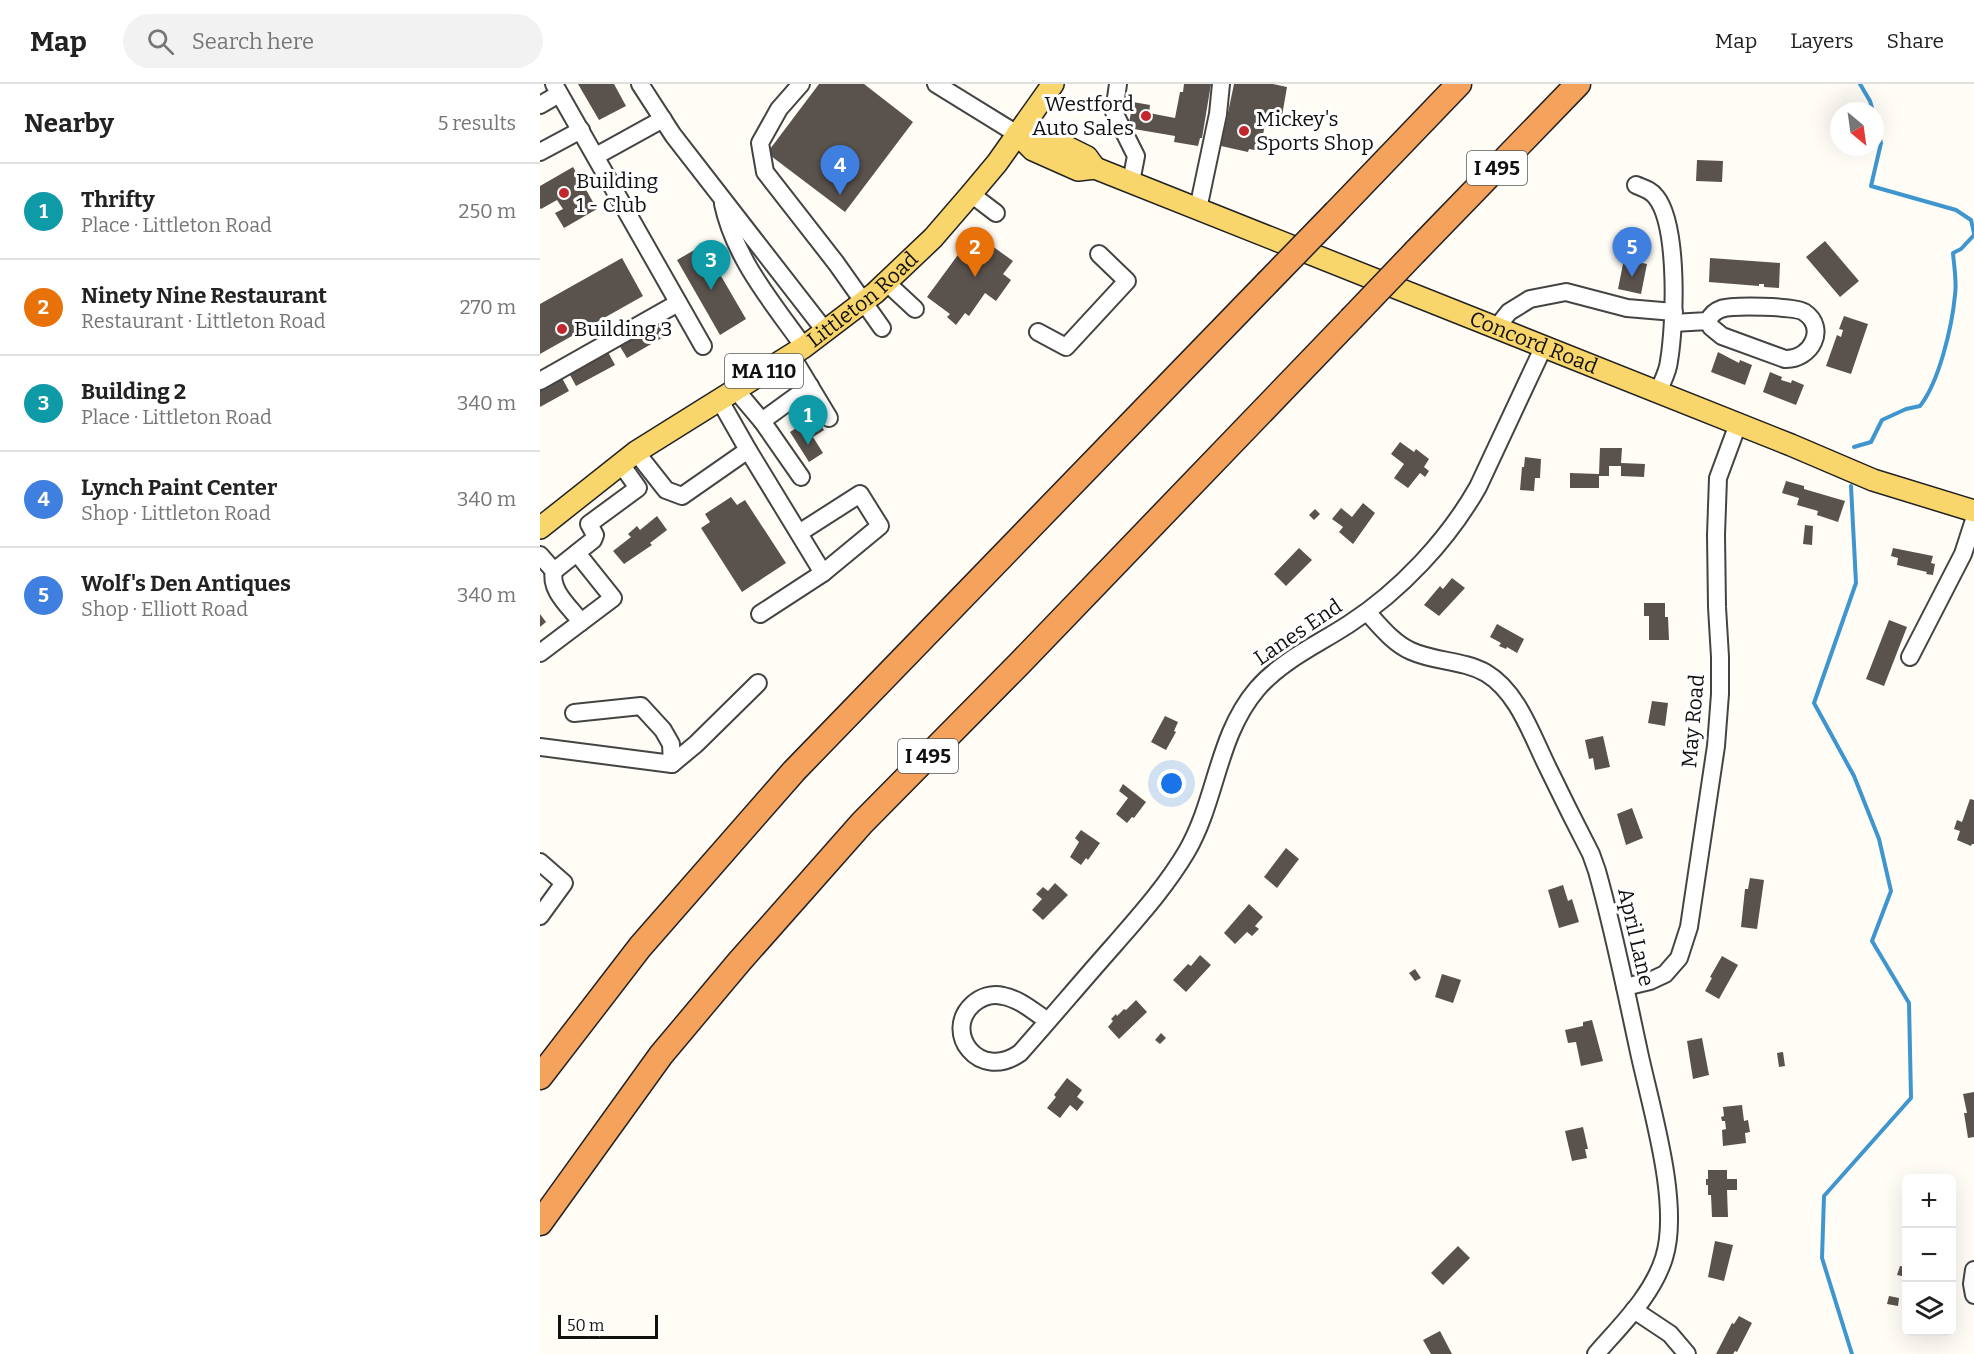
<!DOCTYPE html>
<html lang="en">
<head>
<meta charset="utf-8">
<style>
	body { margin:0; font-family:Bitter,serif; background:#f2f2f2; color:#222 }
	.controls { position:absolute; right:18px; bottom:18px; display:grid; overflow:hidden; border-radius:9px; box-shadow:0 6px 24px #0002 }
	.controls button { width:54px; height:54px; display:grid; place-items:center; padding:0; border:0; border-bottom:2px solid #e0e0e0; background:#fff; color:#222; font:30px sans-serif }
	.compass { position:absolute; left:1290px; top:18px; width:54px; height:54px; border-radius:50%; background:#fff; box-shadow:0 6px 24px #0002; rotate:151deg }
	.scale { position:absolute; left:18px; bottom:15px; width:100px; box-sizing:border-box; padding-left:6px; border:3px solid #111; border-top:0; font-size:16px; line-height:21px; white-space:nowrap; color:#111; -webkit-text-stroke:4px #fff; paint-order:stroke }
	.you { position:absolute; left:632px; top:700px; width:21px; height:21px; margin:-15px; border:4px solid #fff; border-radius:50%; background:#1a73e8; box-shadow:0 0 0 9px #1a73e833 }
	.badge { display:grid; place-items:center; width:39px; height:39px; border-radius:50%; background:#ea580c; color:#fff; font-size:20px; font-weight:700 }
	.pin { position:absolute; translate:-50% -50px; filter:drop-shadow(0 2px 3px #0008) }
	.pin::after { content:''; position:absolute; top:32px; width:21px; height:18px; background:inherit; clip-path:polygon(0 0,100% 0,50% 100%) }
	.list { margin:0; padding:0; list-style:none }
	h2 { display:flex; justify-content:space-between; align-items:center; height:78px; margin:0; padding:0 24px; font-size:26px }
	h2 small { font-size:20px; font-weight:400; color:#767676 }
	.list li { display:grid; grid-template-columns:39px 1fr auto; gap:18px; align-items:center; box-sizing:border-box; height:96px; padding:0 24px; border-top:2px solid #e0e0e0 }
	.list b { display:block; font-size:22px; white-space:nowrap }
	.list p { margin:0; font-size:20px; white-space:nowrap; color:#767676 }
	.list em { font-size:20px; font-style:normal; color:#767676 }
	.icon { flex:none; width:33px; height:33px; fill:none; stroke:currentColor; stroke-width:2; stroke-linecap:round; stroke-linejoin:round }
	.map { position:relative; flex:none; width:1434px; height:1270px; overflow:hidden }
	header { display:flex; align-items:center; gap:36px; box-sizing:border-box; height:84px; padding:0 30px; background:#fff; border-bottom:2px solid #e0e0e0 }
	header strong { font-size:28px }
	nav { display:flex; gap:33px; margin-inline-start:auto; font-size:21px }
	.search { width:420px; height:54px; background:#f2f2f2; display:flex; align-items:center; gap:15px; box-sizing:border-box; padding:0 21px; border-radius:33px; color:#767676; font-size:22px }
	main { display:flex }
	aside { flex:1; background:#fff }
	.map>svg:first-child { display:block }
</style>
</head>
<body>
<header>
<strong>Map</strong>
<div class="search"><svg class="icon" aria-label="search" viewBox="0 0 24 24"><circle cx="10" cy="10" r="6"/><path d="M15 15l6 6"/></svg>Search here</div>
<nav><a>Map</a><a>Layers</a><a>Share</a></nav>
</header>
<main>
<aside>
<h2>Nearby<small>5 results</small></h2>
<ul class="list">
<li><span class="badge" style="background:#0f9aa8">1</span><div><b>Thrifty</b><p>Place · Littleton Road</p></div><em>250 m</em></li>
<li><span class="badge" style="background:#e8710a">2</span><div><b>Ninety Nine Restaurant</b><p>Restaurant · Littleton Road</p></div><em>270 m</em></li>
<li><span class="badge" style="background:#0f9aa8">3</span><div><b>Building 2</b><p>Place · Littleton Road</p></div><em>340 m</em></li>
<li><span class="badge" style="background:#3f7fe0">4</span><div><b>Lynch Paint Center</b><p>Shop · Littleton Road</p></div><em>340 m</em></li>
<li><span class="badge" style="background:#3f7fe0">5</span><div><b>Wolf's Den Antiques</b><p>Shop · Elliott Road</p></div><em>340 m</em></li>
</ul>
</aside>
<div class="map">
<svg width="1434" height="1270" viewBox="0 0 1434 1270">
	<rect width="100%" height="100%" fill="#fffdf5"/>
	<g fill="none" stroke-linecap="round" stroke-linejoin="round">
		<g stroke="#3f96cf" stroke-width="4">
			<path d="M 1320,0 L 1330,17 L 1333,27"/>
			<path d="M 1335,36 L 1341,59 L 1331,102 L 1416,126 L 1431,136 L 1434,149"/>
			<path d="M 1314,363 L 1331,358 L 1342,336 L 1366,325 L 1380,322 C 1399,298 1412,243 1415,211 C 1417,198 1414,182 1413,169 L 1421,165 L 1434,151"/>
			<path d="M 1311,402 L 1316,499 L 1274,619 L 1314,692 L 1339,755 L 1351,807 L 1332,857 L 1369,919 L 1371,1014 L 1284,1112 L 1282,1174 L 1312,1270"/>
		</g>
	</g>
	<g fill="#5a524d">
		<path d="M 38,0 L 74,0 L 86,22 L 59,36 Z"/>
		<path d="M 279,0 L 324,0 L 373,38 L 305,128 L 227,69 Z"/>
		<path d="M 644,0 L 671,0 L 662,54 L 660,54 L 658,62 L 634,58 L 635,52 L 588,44 L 593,18 L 610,21 L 609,29 L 635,34 L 640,8 L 643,8 Z"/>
		<path d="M 694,0 L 733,0 L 747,3 L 742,32 L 727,29 L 720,67 L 709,65 L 708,68 L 681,62 Z"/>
		<path d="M 1157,76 L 1183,77 L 1182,98 L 1156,97 Z"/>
		<path d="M 33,83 L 57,125 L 24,144 L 15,129 L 23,125 L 17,116 L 1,125 L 0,124 L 0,102 Z"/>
		<path d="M 434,149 L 473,177 L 463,190 L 471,196 L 456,217 L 445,209 L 429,232 L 425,229 L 416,241 L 407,233 L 410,230 L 387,213 Z"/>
		<path d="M 1285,157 L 1319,197 L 1300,213 L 1266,173 Z"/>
		<path d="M 163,161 L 206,235 L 180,251 L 137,176 Z"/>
		<path d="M 82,174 L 103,212 L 0,270 L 0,220 Z"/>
		<path d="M 1170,174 L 1240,179 L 1239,204 L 1224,203 L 1224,200 L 1219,200 L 1219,202 L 1169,198 Z"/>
		<path d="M 1084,175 L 1107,180 L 1101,210 L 1078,205 Z"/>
		<path d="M 1304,232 L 1328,240 L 1311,290 L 1286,282 L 1297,251 L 1301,253 L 1303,246 L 1299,245 Z"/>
		<path d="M 125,235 L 132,248 L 87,274 L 79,261 Z"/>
		<path d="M 68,268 L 75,281 L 36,302 L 29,289 Z"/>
		<path d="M 1178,268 L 1199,279 L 1200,276 L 1212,281 L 1205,301 L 1171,288 Z"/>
		<path d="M 1230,288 L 1242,293 L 1241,296 L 1251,299 L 1252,296 L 1264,301 L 1256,321 L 1223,308 Z"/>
		<path d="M 22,294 L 29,307 L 0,323 L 0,306 Z"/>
		<path d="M 275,332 L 284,346 L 273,353 L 283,369 L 269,378 L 250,348 Z"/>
		<path d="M 860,358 L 874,368 L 876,365 L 889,375 L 884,383 L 889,387 L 885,393 L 880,389 L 868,404 L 854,394 L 864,380 L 851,370 Z"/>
		<path d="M 1060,364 L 1082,364 L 1081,379 L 1105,380 L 1104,393 L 1081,392 L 1081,382 L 1069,382 L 1069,392 L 1059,392 L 1059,404 L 1030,404 L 1030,389 L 1059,390 Z"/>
		<path d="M 985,373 L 1001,375 L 1000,394 L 995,394 L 994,407 L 980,406 L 982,383 L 984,383 Z"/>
		<path d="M 1246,397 L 1264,402 L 1264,405 L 1305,417 L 1298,438 L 1277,431 L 1278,427 L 1257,421 L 1259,414 L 1242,409 Z"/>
		<path d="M 191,413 L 197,421 L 205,416 L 246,479 L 202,508 L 161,444 L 170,438 L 165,430 Z"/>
		<path d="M 823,419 L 835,429 L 813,460 L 799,448 L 803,443 L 792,435 L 801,424 L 812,433 Z"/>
		<path d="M 775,425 L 780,430 L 774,436 L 769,431 Z"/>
		<path d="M 117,432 L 127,446 L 110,459 L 112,461 L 84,480 L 73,467 L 91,453 L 88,450 L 97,442 L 100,446 Z"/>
		<path d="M 1265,441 L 1273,442 L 1272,461 L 1263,460 Z"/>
		<path d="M 759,464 L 772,476 L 746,502 L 734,490 Z"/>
		<path d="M 1353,464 L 1393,472 L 1391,479 L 1395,480 L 1393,491 L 1386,490 L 1387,488 L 1357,481 L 1358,474 L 1351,472 Z"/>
		<path d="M 912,494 L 925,504 L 899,532 L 884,521 L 900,502 L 903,505 Z"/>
		<path d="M 1104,519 L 1125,519 L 1125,533 L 1128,533 L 1129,556 L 1109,556 L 1109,532 L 1104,532 Z"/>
		<path d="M 0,530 L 6,538 L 0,543 Z"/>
		<path d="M 1349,536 L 1367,543 L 1344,602 L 1326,595 Z"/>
		<path d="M 957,540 L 984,555 L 977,569 L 967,563 L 966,565 L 959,562 L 961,559 L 950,553 Z"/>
		<path d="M 1112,617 L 1128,619 L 1125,642 L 1108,639 Z"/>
		<path d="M 625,632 L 638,638 L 634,647 L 636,648 L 626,666 L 611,658 Z"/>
		<path d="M 1063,652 L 1070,683 L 1055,686 L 1053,674 L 1049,675 L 1045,656 Z"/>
		<path d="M 583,700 L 606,718 L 594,734 L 592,733 L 587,739 L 576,730 L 588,714 L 579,707 Z"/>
		<path d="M 1430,715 L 1434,716 L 1434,760 L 1432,760 L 1431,762 L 1417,756 L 1420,747 L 1414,745 L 1417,736 L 1422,738 Z"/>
		<path d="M 1092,724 L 1103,754 L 1086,761 L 1077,730 Z"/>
		<path d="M 541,746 L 560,759 L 548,776 L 546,774 L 541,781 L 530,773 L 539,758 L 535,754 Z"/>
		<path d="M 746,764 L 759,775 L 737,804 L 724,793 Z"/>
		<path d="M 1210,794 L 1224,796 L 1217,845 L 1201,843 L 1205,805 L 1208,805 Z"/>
		<path d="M 515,799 L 528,811 L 503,836 L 492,826 L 502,815 L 496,810 L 503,803 L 508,807 Z"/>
		<path d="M 1023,801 L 1028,817 L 1032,815 L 1039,838 L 1019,844 L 1008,806 Z"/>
		<path d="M 709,820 L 723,833 L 715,842 L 719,845 L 712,852 L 707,848 L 695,860 L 684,849 Z"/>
		<path d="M 660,871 L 671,881 L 646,908 L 633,896 L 648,880 L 651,882 Z"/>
		<path d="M 1182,872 L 1198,881 L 1179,915 L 1165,907 L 1172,894 L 1170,893 Z"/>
		<path d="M 875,885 L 881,894 L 875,897 L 869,889 Z"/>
		<path d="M 902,890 L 921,896 L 913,919 L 895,913 Z"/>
		<path d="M 596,916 L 607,928 L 579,955 L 568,943 L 573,937 L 571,935 L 576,930 L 577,932 L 584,925 L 586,926 Z"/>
		<path d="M 1052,936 L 1063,977 L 1041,982 L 1036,958 L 1028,959 L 1025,946 L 1043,942 L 1043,938 Z"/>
		<path d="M 621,949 L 626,954 L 620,960 L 615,956 Z"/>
		<path d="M 1162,954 L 1169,991 L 1153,995 L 1147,957 Z"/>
		<path d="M 1243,968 L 1245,982 L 1239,983 L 1237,969 Z"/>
		<path d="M 527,994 L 542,1006 L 537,1013 L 544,1018 L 537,1027 L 530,1021 L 520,1034 L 507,1024 L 516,1013 L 514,1011 Z"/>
		<path d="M 1434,1008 L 1434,1053 L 1428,1054 L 1424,1029 L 1427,1029 L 1423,1010 Z"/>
		<path d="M 1202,1021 L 1204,1037 L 1208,1036 L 1210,1048 L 1205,1049 L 1206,1059 L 1183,1062 L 1182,1046 L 1186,1045 L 1185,1037 L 1182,1037 L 1181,1033 L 1184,1032 L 1183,1023 Z"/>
		<path d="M 1043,1043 L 1048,1065 L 1045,1065 L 1047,1074 L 1032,1077 L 1025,1047 Z"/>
		<path d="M 1168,1086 L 1187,1086 L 1187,1095 L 1197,1095 L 1197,1106 L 1187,1106 L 1188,1133 L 1172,1133 L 1171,1111 L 1168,1111 L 1168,1101 L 1166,1101 L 1166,1095 L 1168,1095 Z"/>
		<path d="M 1175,1157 L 1193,1161 L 1184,1197 L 1168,1193 Z"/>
		<path d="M 918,1162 L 930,1174 L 903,1201 L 891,1189 Z"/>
		<path d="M 1360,1182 L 1366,1183 L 1366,1193 L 1357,1191 Z"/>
		<path d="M 1349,1212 L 1359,1214 L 1358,1222 L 1347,1220 Z"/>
		<path d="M 1199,1232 L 1212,1239 L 1197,1268 L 1195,1267 L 1193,1270 L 1176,1270 L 1192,1239 L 1194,1240 Z"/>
		<path d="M 900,1247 L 912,1270 L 891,1270 L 883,1256 Z"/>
	</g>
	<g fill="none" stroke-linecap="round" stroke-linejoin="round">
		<defs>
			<g id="minor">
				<path d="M 14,0 L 163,262"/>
				<path d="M 100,0 L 133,51 L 286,248"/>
				<path d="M 261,0 L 239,25 L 220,59 L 225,88 L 296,179 L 342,244"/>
				<path d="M 396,0 L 477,50"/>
				<path d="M 578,0 L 574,28 L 596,72 L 591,98"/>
				<path d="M 0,21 L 19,10"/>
				<path d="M 0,68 L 41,46"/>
				<path d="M 56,72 L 123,35"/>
				<path d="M 1096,101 C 1103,104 1111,106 1116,113 C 1139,142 1135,241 1129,277 C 1128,288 1122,298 1118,308"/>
				<path d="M 431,110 L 456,129"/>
				<path d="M 183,120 C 195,175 232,218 264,263"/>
				<path d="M 658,125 L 678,30 L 681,0"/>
				<path d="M 347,199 L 375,225"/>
				<path d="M 1133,239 L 1168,237 L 1171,243 L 1182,252 L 1245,275 C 1271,276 1288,244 1264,228 C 1255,222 1192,221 1181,225 C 1175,227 1171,231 1168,237"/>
				<path d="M 957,243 L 969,228 L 990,215 L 1026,208 L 1087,224 L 1134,228"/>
				<path d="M 498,248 L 526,263 L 587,197 L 559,170"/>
				<path d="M 251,271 L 289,334"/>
				<path d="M 0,297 L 138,219"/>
				<path d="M 195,305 L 222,337 L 261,393"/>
				<path d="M 222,337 L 270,302"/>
				<path d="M 208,366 L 283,489 L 220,530"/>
				<path d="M 96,368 L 126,406 L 142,412 L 208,366 L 179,315"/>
				<path d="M 259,449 L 320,410 L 340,442 L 283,489"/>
				<path d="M 0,471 L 14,487 L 53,456 L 55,451 L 49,440 L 98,404 L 81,380"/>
				<path d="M 14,487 C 9,506 30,523 41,538"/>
				<path d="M 827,528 C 840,542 853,559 871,567 C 895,578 923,576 946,589 C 978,608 992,652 1008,684 C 1022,713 1036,741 1051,770 L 1057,787 C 1074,847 1086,908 1099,968 C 1111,1024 1141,1120 1124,1174 C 1112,1212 1081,1241 1056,1270"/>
				<path d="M 0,569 L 73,514 L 37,469"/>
				<path d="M 1370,573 L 1423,470 L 1434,436"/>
				<path d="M 0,663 L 132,680 L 131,660 L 123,646 L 101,622 L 34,629"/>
				<path d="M 132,680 L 156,660 L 218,599"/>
				<path d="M 0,778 L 24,799 L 0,832"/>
				<path d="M 1085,903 L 1110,897 L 1125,890 L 1139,874 L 1149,843 L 1176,662 L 1180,610 L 1180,573 L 1177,523 L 1176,451 L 1178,394 L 1198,340"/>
				<path d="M 508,937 C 494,928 480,915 463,912 C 452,909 441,913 433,920 C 402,948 439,998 480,969 C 512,933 543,896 575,860 C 601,830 627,801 647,767 C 677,715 677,652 717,605 C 742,576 777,561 809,540 C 860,507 908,456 938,403 L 1004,262"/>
				<path d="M 1434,1186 L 1432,1200 L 1434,1211"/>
				<path d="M 1094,1226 L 1130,1250 L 1147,1270"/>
			</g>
			<g id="major">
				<path id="s1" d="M 477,50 L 493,66 L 538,86 L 555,84 L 1251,361 L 1333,396 L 1434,427"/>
				<path d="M 477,50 L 503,51 L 547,73 L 555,84"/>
				<path id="s2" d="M 0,444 L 96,368 L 264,263 L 335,209 L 393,154 L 431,110 L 457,79 L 513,0"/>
			</g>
			<g id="highway">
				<path d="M 796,128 L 919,0"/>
				<path d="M 876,167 L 1038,0"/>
				<path d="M 0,993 L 100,863 L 254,687 L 727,199"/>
				<path d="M 0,1139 L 121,971 L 199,878 L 322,739 L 480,579 L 811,235"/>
			</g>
		</defs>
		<use href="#minor" stroke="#444" stroke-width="20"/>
		<use href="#major" stroke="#222" stroke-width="24"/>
		<use href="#highway" stroke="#222" stroke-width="27"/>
		<use href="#minor" stroke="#fff" stroke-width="16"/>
		<use href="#major" stroke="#f9d66b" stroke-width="21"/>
		<use href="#highway" stroke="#f5a25d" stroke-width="24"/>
		<defs>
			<g id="highway-bridge">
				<path d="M 727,199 L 796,128"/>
				<path d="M 811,235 L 876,167"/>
			</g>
		</defs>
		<use href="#highway-bridge" stroke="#222" stroke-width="27" stroke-linecap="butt"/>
		<use href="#highway-bridge" stroke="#f5a25d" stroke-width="24"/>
	</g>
	<g fill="#c4262e" stroke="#fff" stroke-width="2">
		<circle cx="606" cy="32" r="6"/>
		<circle cx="704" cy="47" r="6"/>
		<circle cx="24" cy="109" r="6"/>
		<circle cx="22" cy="245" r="6"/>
	</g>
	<g text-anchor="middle" stroke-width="6" stroke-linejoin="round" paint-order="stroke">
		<g fill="#fff" stroke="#585858" stroke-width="1.5">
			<rect x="927" y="67" width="60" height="34" rx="4.5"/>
			<rect x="185" y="270" width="78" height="34" rx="4.5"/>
			<rect x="358" y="655" width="60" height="34" rx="4.5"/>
		</g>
		<g font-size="20" font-weight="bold" fill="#111">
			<text x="957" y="91">I 495</text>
			<text x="224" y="294">MA 110</text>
			<text x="388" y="679">I 495</text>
		</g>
		<g font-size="21" fill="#111" stroke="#fff" text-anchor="start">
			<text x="594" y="27" text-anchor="end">Westford<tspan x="594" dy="24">Auto Sales</tspan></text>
			<text x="716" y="42">Mickey's<tspan x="716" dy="24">Sports Shop</tspan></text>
			<text x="36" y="104">Building<tspan x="36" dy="24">1 - Club</tspan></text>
			<text x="34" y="252">Building 3</text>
		</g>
		<g font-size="21" fill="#111" stroke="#fff">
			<text dy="7" stroke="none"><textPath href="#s2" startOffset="396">Littleton Road</textPath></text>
			<text dy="7" stroke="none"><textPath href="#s1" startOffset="561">Concord Road</textPath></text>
			<text transform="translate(758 548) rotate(-34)" y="7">Lanes End</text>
			<text transform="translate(1153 637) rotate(-85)" y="7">May Road</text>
			<text transform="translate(1096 853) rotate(77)" y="7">April Lane</text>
		</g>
	</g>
</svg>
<div class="controls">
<button>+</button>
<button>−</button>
<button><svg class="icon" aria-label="layers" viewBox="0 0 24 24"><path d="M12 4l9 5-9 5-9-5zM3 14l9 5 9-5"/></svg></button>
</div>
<svg class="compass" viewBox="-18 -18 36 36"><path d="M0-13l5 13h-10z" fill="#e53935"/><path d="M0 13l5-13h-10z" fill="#767676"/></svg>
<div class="scale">50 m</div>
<div class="you"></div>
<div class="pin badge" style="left:268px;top:361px;background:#0f9aa8">1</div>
<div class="pin badge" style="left:435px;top:193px;background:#e8710a">2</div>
<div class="pin badge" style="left:171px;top:206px;background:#0f9aa8">3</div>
<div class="pin badge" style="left:300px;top:111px;background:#3f7fe0">4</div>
<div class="pin badge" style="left:1092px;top:193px;background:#3f7fe0">5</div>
</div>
</main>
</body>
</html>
